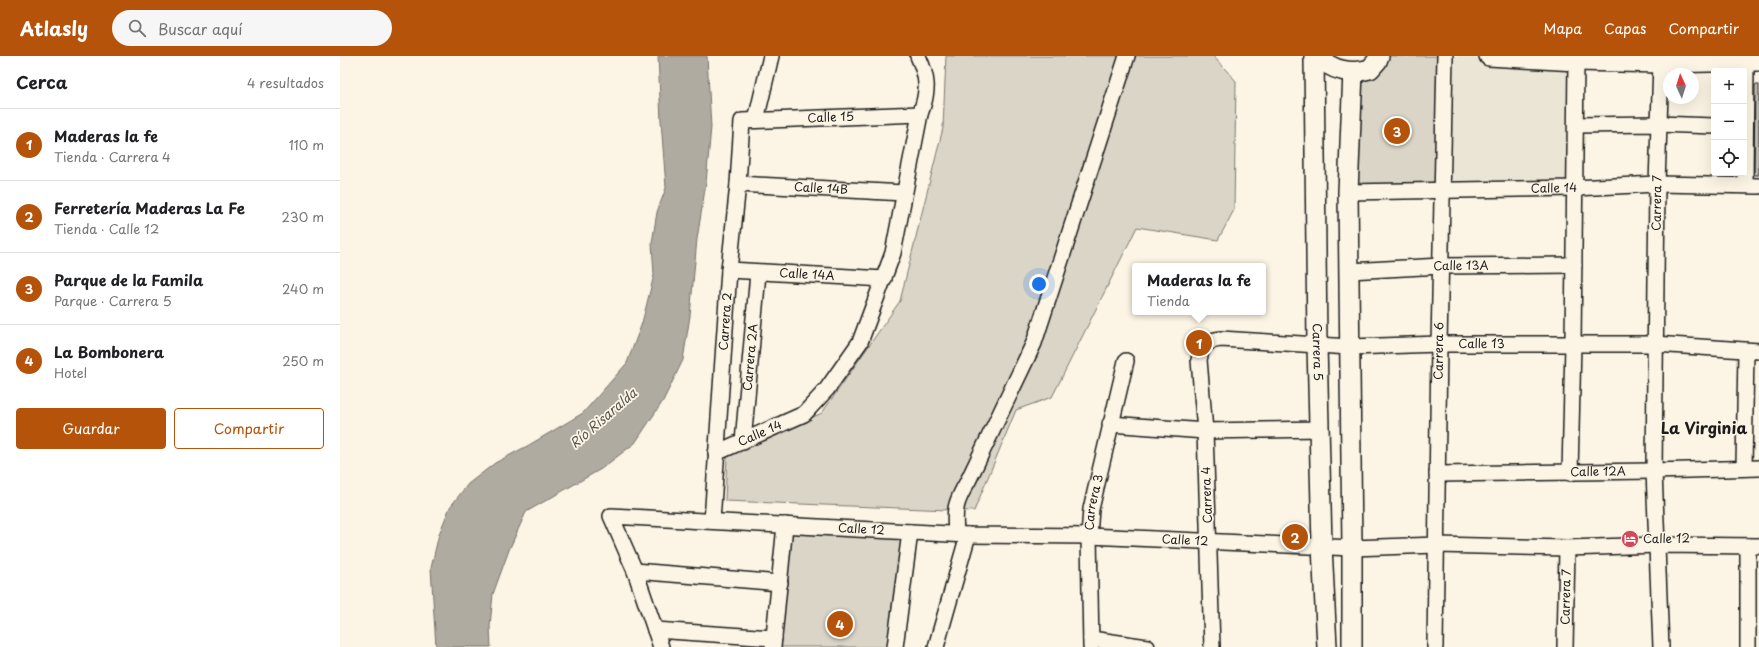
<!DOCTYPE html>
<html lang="es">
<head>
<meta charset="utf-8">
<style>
	body { margin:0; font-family:"Playpen Sans",sans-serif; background:#f6f6f6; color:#202124 }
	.controls { position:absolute; right:12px; top:12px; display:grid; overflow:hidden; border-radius:4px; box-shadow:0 4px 16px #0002 }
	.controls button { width:36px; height:36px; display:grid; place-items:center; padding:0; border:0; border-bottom:1px solid #e0e0e0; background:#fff; color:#202124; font:20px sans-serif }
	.compass { position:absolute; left:1323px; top:12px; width:36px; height:36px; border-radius:50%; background:#fff; box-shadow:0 4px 16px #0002; rotate:356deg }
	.you { position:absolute; left:699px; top:228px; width:14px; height:14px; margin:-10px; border:3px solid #fff; border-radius:50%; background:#1a73e8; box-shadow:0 0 0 6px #1a73e833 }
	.badge { display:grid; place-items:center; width:26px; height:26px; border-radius:50%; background:#b45309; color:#fff; font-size:13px; font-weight:700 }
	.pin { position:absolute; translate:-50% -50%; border:2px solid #fff; box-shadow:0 1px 4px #0006 }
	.popup { position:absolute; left:792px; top:207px; width:134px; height:52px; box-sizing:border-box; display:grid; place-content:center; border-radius:4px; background:#fff; filter:drop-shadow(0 1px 3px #0005); font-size:13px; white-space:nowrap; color:#757577 }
	.popup b { font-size:15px; color:#202124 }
	.popup::after { content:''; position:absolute; left:50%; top:100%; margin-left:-8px; border:8px solid transparent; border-top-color:#fff }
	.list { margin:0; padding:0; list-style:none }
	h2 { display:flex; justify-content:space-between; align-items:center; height:52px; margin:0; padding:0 16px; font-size:17px }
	h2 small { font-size:13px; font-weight:400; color:#757577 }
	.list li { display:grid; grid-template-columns:26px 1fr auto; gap:12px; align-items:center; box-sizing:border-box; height:72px; padding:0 16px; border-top:1px solid #e0e0e0 }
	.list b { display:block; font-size:15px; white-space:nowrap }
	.list p { margin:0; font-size:13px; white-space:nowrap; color:#757577 }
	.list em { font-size:13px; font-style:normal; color:#757577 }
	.actions { display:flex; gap:8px; padding:12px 16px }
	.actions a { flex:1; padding:9px 0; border:1px solid #b45309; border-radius:4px; text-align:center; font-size:14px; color:#b45309 }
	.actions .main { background:#b45309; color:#fff }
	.icon { flex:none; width:22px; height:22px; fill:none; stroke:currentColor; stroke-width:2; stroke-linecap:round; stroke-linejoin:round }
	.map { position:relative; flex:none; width:1419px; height:591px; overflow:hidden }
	header { display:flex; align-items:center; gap:24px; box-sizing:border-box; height:56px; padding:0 20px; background:#b45309; color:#fff }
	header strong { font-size:19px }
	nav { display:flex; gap:22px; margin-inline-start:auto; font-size:14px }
	.search { width:280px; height:36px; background:#f6f6f6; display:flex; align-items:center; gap:10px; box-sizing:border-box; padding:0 14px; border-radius:22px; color:#757577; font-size:15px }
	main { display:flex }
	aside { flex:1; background:#fff }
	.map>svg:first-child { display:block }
</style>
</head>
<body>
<header>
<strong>Atlasly</strong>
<div class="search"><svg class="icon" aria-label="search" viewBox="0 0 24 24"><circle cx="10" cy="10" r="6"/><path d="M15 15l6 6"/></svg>Buscar aquí</div>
<nav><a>Mapa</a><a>Capas</a><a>Compartir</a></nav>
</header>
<main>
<aside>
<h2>Cerca<small>4 resultados</small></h2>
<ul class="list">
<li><span class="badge">1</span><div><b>Maderas la fe</b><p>Tienda · Carrera 4</p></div><em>110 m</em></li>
<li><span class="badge">2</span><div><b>Ferretería Maderas La Fe</b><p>Tienda · Calle 12</p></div><em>230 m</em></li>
<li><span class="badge">3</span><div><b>Parque de la Famila</b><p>Parque · Carrera 5</p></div><em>240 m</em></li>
<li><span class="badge">4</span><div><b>La Bombonera</b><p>Hotel</p></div><em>250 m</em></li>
</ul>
<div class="actions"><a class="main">Guardar</a><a>Compartir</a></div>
</aside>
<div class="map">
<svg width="1419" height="591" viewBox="0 0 1419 591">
	<rect width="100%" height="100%" fill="#fcf5e5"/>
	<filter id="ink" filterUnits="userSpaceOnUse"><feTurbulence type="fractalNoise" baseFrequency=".025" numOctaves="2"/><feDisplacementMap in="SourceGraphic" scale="8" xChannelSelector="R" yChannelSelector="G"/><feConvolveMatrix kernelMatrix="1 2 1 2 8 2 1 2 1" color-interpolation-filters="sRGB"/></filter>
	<g filter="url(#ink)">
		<path fill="#ebe5d6" d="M 1105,0 L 1149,0 L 1236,5 L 1234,132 L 1102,135 Z"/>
		<g fill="#dbd5c8" stroke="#7c7872">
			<path d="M 606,0 L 873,0 L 896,25 L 894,154 L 878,184 L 797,171 L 712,341 L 676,354 L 634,455 L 385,445 L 387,400 L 482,357 L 560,245 L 603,72 Z"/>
			<path d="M 1043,0 L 1105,0 L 1102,135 L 1008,136 L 1013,16 Z"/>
			<path d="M 451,473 L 568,477 L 553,591 L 438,591 Z"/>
		</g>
		<path fill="#b0aba1" stroke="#75726c" d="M 318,0 L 367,0 L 371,71 L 366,127 L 357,183 L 350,260 L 343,304 L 323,345 L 295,387 L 261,413 L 186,456 L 169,494 L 153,538 L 150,570 L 151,591 L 96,591 L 91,512 L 99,478 L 110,451 L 128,428 L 155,407 L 189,389 L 243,357 L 287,307 L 302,267 L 314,219 L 312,187 L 317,156 L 326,132 L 321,65 Z"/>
		<path fill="#c4c0b3" stroke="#1c1c1c" d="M 1415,29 L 1419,29 L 1419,119 L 1414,119 Z"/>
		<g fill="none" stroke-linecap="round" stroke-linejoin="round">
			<defs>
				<g id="minor">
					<path d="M 1321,7 L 1317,128 L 1314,415 L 1321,591"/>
					<path d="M 416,64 L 431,0"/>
					<path d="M 1236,69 L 1318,68 L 1374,70"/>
					<path id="s1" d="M 398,128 L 564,137"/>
					<path d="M 1405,129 L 1406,5"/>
					<path id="s2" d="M 1008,136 L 1234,132 L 1317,128 L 1419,130"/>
					<path id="s3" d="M 389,214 L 544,223"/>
					<path id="s4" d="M 1009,215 L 1101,210 L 1234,209"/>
					<path d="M 770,368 L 865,375 L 980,373"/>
					<path id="s5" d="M 403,386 L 418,217"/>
					<path id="s6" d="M 376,397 L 464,358 L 487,333 L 520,286 L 553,197 L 580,58 C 589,35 588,22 578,0"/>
					<path d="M 1404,411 L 1406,295"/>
					<path d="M 1230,417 L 1233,288 L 1236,5"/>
					<path id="s7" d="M 1097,418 L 1314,415 L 1419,412"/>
					<path id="s8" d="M 372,465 L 389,214 L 398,128 L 402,65 L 580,58"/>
					<path d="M 616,478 C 614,453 615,447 628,425 L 694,287 L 787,0"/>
					<path d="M 1408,490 L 1408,591"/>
					<path d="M 295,515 L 440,527"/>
					<path d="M 315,574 L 434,582"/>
					<path d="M 751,583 L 807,591"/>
					<path id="s9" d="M 321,591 L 295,515 L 271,460 L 628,479 L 749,480 L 1012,492 L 1097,489 L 1227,492 L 1318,489 L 1419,490"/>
					<path d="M 433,591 L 445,469"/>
					<path d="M 555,591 L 570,476"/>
					<path d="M 596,591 L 628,479"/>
					<path id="s10" d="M 751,591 L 749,480 L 751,453 L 786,305"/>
					<path id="s11" d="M 872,591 L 865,375 L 859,304 C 862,289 865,285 881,283 L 1010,291 L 1099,288 L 1315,288 L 1419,295"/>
					<path id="s12" d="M 1095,591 L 1099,288 L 1105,0"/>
					<path id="s13" d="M 1225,591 L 1227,492"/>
				</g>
				<g id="major">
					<path id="s14" d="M 974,0 L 977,289 L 982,490 L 987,591"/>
					<path d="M 979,0 C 991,16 1013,18 1030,13 L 1037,5 L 1039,0"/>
					<path d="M 1149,0 L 1236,5 L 1321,7 L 1419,5"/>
					<path d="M 1012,591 L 1012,492 L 1008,136 L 1013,16"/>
				</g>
			</defs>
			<use href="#minor" stroke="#1c1c1c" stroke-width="18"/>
			<use href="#major" stroke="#1c1c1c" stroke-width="22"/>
			<use href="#minor" stroke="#fcf5e5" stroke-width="15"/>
			<use href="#major" stroke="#fcf5e5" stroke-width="19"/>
		</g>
	</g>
	<defs>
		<symbol id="hotel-disc" viewBox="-11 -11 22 22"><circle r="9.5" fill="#d1495b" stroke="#fcf5e5"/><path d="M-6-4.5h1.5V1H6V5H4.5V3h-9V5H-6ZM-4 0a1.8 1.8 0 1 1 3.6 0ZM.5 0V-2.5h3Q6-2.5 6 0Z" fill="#fff"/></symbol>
	</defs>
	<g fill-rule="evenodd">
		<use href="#hotel-disc" x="1280" y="473" width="20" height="20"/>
	</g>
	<g text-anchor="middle" stroke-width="3.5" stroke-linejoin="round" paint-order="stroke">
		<g font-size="12" fill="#1c1c1c" stroke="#fcf5e5">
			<text dy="4" stroke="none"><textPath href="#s8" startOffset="490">Calle 15</textPath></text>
			<text dy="4" stroke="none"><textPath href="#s1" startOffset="83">Calle 14B</textPath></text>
			<text dy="4" stroke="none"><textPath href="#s2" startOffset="206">Calle 14</textPath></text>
			<text transform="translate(1317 147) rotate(-89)" y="4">Carrera 7</text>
			<text dy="4" stroke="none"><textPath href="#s4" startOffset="112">Calle 13A</textPath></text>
			<text dy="4" stroke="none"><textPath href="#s3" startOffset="78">Calle 14A</textPath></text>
			<text dy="4" stroke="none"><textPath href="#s8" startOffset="200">Carrera 2</textPath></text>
			<text dy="4" stroke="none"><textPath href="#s11" startOffset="582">Calle 13</textPath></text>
			<text dy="4" stroke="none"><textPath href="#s12" startOffset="296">Carrera 6</textPath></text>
			<text dy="4" stroke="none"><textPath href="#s14" startOffset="296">Carrera 5</textPath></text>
			<text dy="4" stroke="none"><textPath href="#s5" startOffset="85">Carrera 2A</textPath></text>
			<text dy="4" stroke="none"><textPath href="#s6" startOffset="48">Calle 14</textPath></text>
			<text dy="4" stroke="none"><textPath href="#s7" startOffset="161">Calle 12A</textPath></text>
			<text transform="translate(867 439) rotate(-92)" y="4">Carrera 4</text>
			<text dy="4" stroke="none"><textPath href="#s10" startOffset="145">Carrera 3</textPath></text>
			<text dy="4" stroke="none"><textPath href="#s9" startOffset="391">Calle 12</textPath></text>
			<text dy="4" stroke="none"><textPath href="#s9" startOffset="715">Calle 12</textPath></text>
			<text dy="4" stroke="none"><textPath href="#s13" startOffset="50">Carrera 7</textPath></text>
		</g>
		<g font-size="12" fill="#1c1c1c" stroke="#fcf5e5" text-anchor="start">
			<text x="1303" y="487">Calle 12</text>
		</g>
		<g font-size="13" font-style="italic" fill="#575551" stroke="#fcf5e5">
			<text transform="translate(263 362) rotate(-41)" y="5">Río Risaralda</text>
		</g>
		<g font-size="16" font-weight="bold" fill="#1c1c1c" stroke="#fcf5e5">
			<text x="1364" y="378">La Virginia</text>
		</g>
	</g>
</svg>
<div class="controls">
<button>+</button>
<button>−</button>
<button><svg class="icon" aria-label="locate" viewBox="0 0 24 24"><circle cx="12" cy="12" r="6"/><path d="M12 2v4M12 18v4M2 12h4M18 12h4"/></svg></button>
</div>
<svg class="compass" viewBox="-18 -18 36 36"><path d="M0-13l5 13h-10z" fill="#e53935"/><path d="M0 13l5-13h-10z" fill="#757577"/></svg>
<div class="you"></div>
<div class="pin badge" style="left:859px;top:287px">1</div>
<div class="popup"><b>Maderas la fe</b>Tienda</div>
<div class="pin badge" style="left:955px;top:481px">2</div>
<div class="pin badge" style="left:1057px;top:75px">3</div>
<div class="pin badge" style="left:500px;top:568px">4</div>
</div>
</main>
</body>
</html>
